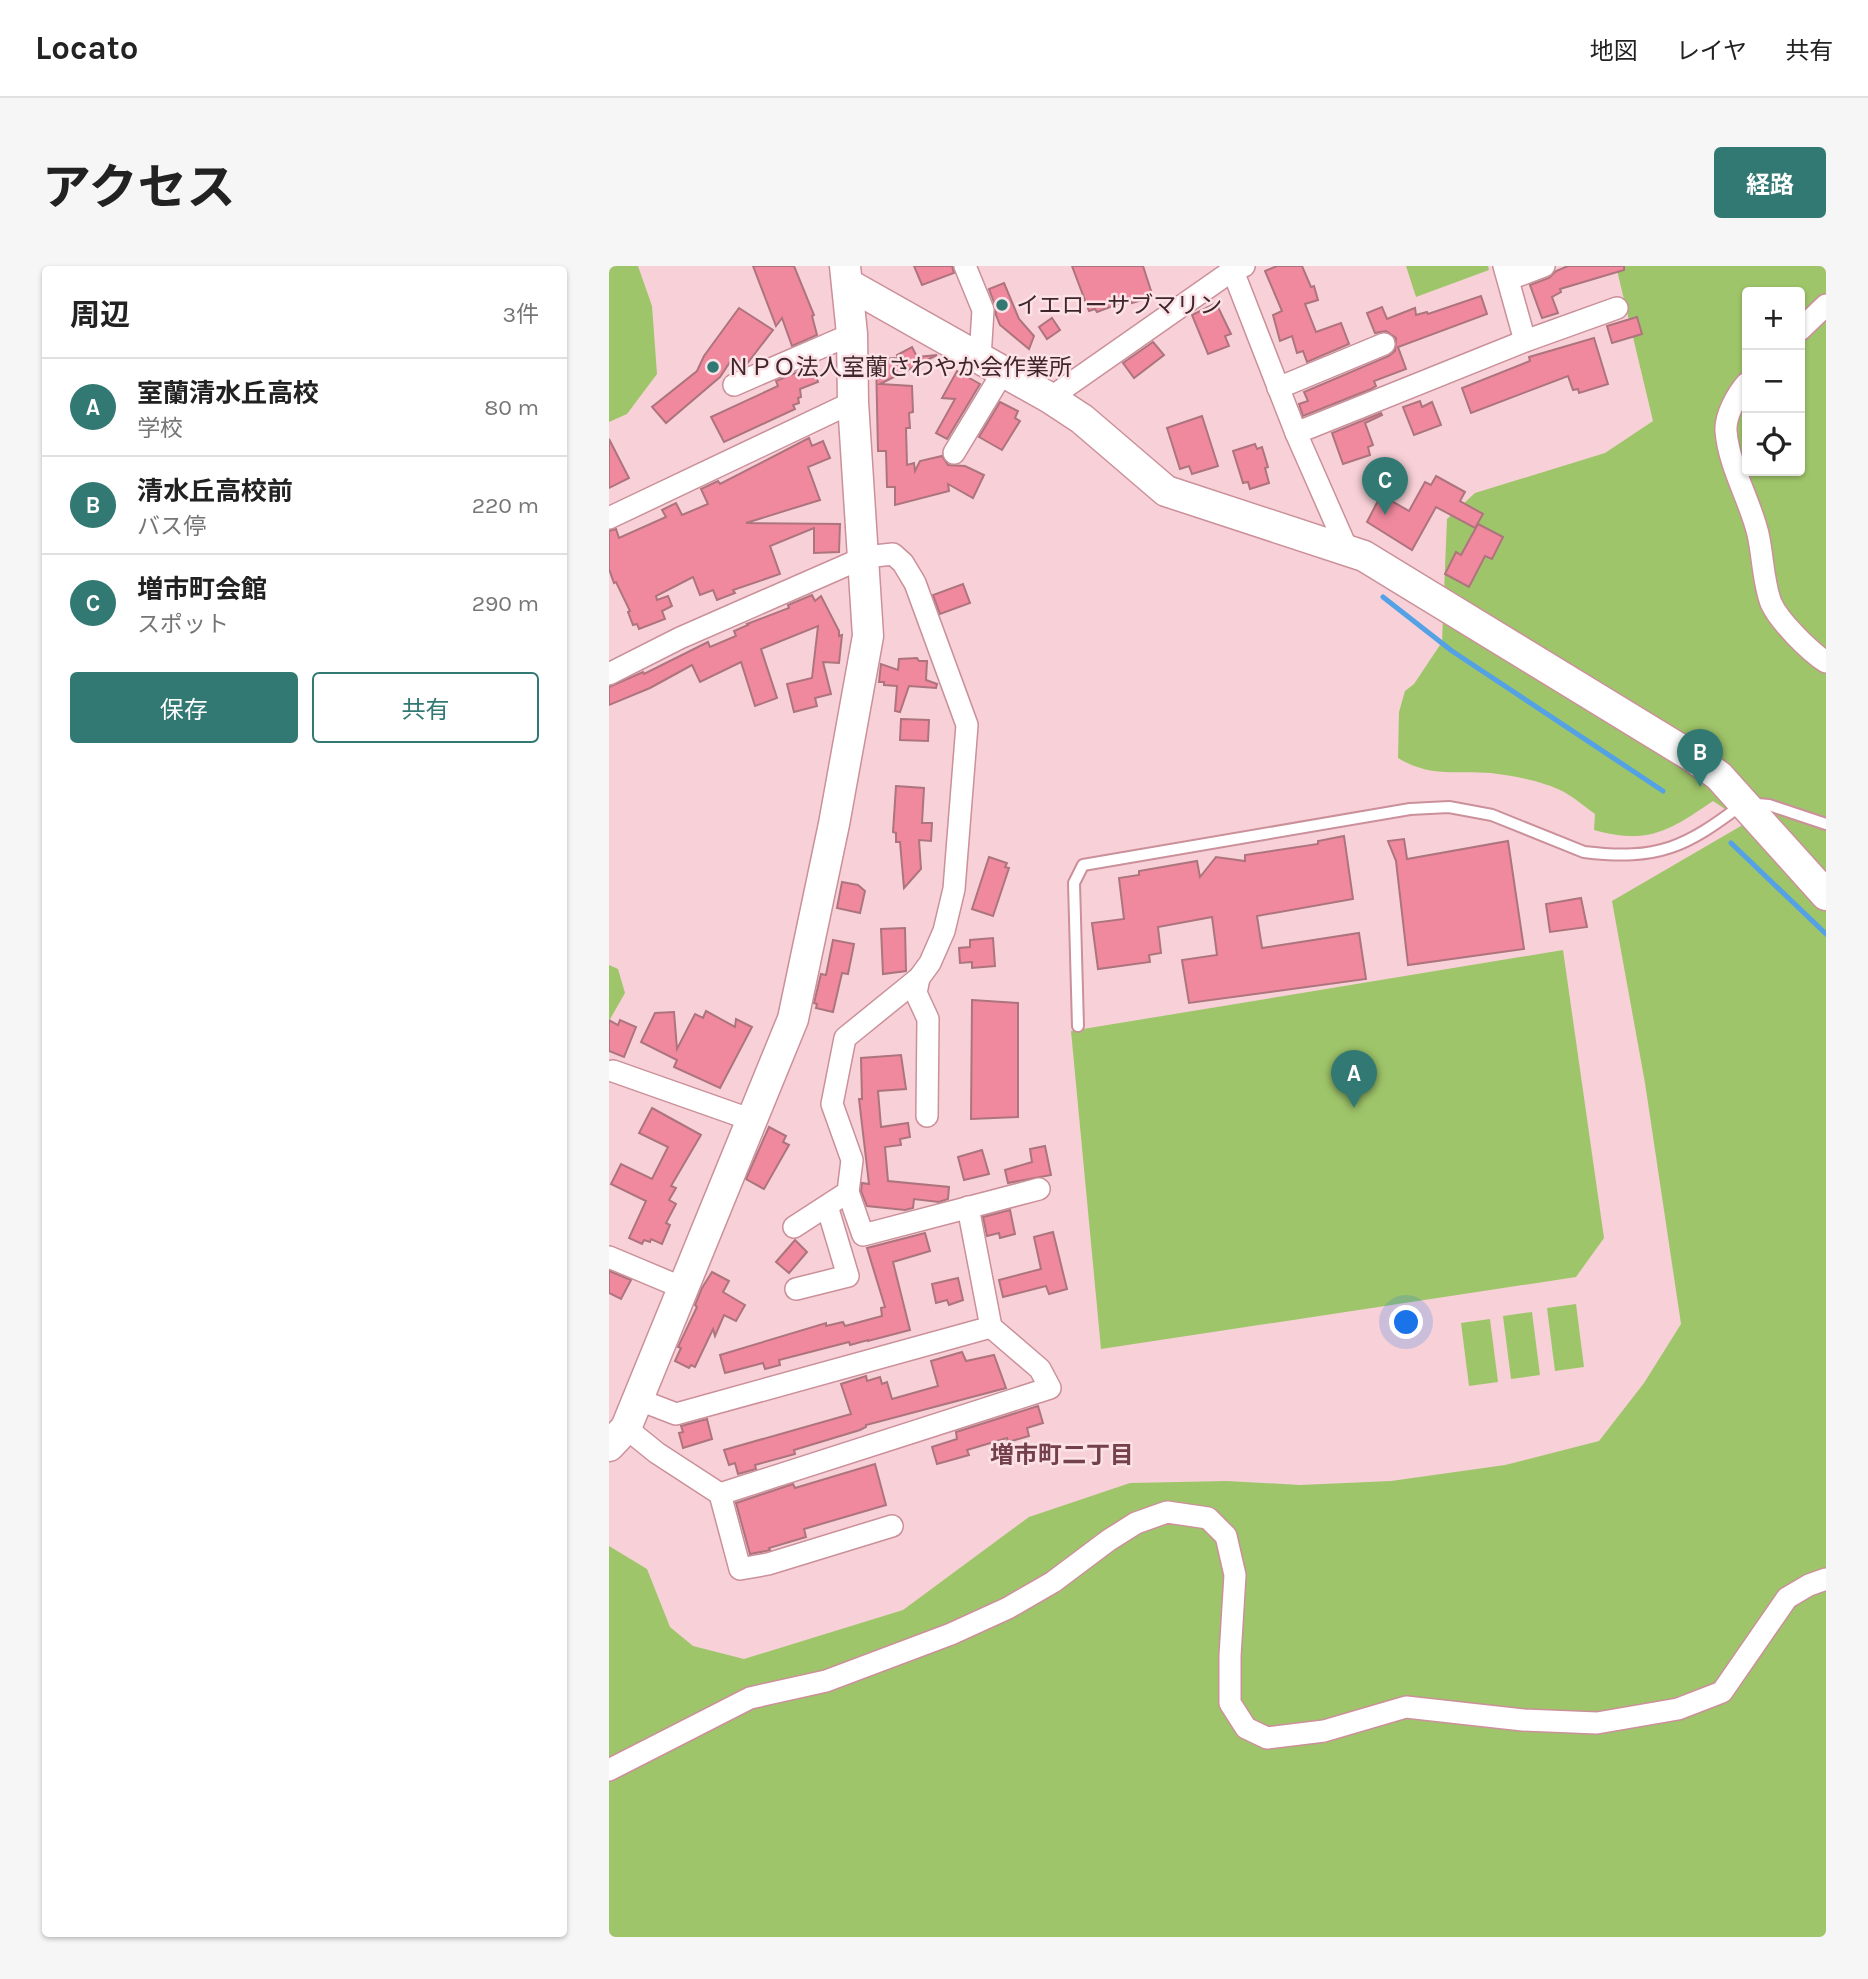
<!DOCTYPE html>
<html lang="ja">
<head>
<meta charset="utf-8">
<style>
	body { margin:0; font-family:Karla,"Noto Sans JP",sans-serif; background:#f6f6f6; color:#222 }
	.controls { position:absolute; right:21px; top:21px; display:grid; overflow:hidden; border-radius:7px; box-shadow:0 2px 5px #0004 }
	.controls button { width:63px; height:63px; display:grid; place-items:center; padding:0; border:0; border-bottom:2px solid #e0e0e0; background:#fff; color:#222; font:35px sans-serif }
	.you { position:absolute; left:798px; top:1057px; width:24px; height:24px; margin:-18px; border:5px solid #fff; border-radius:50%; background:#1a73e8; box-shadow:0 0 0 10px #1a73e833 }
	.badge { display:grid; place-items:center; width:46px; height:46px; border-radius:50%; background:#327973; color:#fff; font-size:23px; font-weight:700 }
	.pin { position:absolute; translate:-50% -58px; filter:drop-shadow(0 2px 4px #0008) }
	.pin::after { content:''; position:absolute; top:37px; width:24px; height:21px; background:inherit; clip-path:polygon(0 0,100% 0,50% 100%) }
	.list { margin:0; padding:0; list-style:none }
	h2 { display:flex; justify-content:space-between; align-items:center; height:91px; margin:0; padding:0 28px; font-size:30px }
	h2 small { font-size:23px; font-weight:400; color:#767676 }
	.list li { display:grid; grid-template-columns:46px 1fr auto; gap:21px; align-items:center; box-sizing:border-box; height:98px; padding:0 28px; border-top:2px solid #e0e0e0 }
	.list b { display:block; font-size:26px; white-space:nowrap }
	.list p { margin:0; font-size:23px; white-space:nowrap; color:#767676 }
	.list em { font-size:23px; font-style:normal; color:#767676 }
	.actions { display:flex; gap:14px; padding:21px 28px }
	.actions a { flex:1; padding:16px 0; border:2px solid #327973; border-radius:7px; text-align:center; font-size:24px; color:#327973 }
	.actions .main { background:#327973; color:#fff }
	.icon { flex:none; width:38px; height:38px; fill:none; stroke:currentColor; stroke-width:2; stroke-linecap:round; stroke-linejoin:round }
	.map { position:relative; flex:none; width:1217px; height:1671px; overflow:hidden; border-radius:7px }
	header { display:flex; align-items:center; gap:42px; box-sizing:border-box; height:98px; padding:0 35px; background:#fff; border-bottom:2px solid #e0e0e0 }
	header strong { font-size:33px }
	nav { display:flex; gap:38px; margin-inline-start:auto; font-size:24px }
	.intro { display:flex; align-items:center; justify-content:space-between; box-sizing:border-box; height:168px; padding:0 42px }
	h1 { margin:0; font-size:49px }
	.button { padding:18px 32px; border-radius:7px; background:#327973; color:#fff; font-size:24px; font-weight:700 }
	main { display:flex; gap:42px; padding:0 42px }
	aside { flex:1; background:#fff; border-radius:7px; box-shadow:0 2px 5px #0004 }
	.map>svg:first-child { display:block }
</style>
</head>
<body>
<header>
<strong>Locato</strong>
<nav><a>地図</a><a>レイヤ</a><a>共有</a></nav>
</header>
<div class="intro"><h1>アクセス</h1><a class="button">経路</a></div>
<main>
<aside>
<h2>周辺<small>3件</small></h2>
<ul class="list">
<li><span class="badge">A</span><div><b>室蘭清水丘高校</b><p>学校</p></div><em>80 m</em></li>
<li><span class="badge">B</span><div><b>清水丘高校前</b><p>バス停</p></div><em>220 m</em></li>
<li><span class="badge">C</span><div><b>増市町会館</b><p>スポット</p></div><em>290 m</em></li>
</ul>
<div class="actions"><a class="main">保存</a><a>共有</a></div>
</aside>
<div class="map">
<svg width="1217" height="1671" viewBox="0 0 1217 1671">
	<rect width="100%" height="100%" fill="#f7d1d7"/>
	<g fill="#9fc56a" fill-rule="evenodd">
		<path d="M 0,0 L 29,0 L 43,40 L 48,108 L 18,148 L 0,156 Z"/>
		<path d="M 797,0 L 879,0 L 880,4 L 807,31 Z"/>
		<path d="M 1007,0 L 1217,0 L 1217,1671 L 0,1671 L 0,1280 L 38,1303 L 61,1361 L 84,1380 L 135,1393 L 294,1344 L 420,1251 L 521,1217 L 618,1215 L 691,1219 L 782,1215 L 896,1199 L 990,1175 L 1035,1117 L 1072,1058 L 1036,817 L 1003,635 L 1137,557 L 1104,535 C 1060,565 1039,579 985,564 L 986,548 C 976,541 966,532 955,526 C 934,515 906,510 882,507 C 846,504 822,512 789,492 L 790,446 L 796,425 L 805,418 L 833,376 L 838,253 L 866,227 L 996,187 L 1044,155 ZM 1138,26 L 1191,26 L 1191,205 L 1138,205 Z"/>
		<path d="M 954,684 L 995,972 L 967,1011 L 492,1083 L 462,765 Z"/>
		<path d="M 0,699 L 9,703 L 16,727 L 0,755 Z"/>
		<path d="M 967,1038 L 975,1101 L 946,1105 L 938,1042 Z"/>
		<path d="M 923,1046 L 931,1109 L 902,1113 L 894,1050 Z"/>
		<path d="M 881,1053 L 889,1116 L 860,1120 L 852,1057 Z"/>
	</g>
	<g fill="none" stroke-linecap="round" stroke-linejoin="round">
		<g stroke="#54a1e5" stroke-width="5">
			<path d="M 774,331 L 843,385 L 1054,525"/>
			<path d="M 1122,577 L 1217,668"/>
		</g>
	</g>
	<g fill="#f0899e" stroke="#ad747e" stroke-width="2">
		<path d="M 144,0 L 185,0 L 205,49 L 203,50 L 208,69 L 183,80 L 173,52 L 167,60 Z"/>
		<path d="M 305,0 L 343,0 L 345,7 L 313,19 Z"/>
		<path d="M 463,0 L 534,0 L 544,31 L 523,37 L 522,33 L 488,46 L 486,43 L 480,45 Z"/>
		<path d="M 668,0 L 693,0 L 702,21 L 705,20 L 709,34 L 696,38 L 707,66 L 732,57 L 740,78 L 698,96 L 694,85 L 688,87 L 683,70 L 671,75 L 664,49 L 673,45 L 656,5 Z"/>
		<path d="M 959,0 L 1015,0 L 1015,4 L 951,23 L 952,26 L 943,31 L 949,47 L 933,52 L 921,19 L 940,12 L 947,5 Z"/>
		<path d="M 395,17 L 410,53 L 425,70 L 420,83 L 391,59 L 387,49 L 386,39 L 380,23 Z"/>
		<path d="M 872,30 L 878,48 L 789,81 L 797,103 L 765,115 L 767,120 L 762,123 L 694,150 L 690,138 L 699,135 L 695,126 L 780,90 L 786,85 L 787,72 L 777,65 L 766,67 L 758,47 L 773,41 L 778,53 L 806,42 L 807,49 L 818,46 L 819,48 Z"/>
		<path d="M 607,37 L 622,68 L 616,70 L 620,80 L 599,88 L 583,49 Z"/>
		<path d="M 130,42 L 164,64 L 137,99 L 130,102 L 121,96 L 111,111 L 57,157 L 43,141 L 88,105 L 95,90 Z"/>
		<path d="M 1028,51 L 1033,68 L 1003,77 L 998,60 Z"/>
		<path d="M 443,52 L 451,64 L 438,73 L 430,61 Z"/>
		<path d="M 985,72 L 999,118 L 970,127 L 969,123 L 964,124 L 959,110 L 862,147 L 853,122 L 921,95 L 920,91 Z"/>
		<path d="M 544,76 L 555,89 L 525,112 L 514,97 Z"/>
		<path d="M 303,81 L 308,91 L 328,89 L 271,118 L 303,120 L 304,146 L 300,147 L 301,162 L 297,162 L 298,199 L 305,197 L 306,205 L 311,195 L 333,190 L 339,199 L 356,200 L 375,209 L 364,232 L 339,218 L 340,225 L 286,239 L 286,221 L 278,221 L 277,185 L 269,185 L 267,93 L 289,92 L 288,89 Z"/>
		<path d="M 203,100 L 209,116 L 191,123 L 192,131 L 189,132 L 190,137 L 184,139 L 186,143 L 115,176 L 102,151 L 169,120 L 167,115 Z"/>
		<path d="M 348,105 L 371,118 L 338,173 L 327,167 L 346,133 L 333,132 Z"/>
		<path d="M 811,135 L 813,141 L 823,136 L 832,159 L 805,169 L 794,141 Z"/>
		<path d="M 391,136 L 409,145 L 406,152 L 411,155 L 393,184 L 370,171 Z"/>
		<path d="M 772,147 L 773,149 L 756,157 L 764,179 L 759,181 L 761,189 L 734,198 L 723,167 Z"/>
		<path d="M 593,150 L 609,200 L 583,208 L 580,200 L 571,203 L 558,162 Z"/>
		<path d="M 200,172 L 203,180 L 214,175 L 221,192 L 199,201 L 211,234 L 137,257 L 231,258 L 230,286 L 205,287 L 205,262 L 161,280 L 171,308 L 124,324 L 126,327 L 108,334 L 104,324 L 91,329 L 84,311 L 47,330 L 48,334 L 59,330 L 63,340 L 53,345 L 56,353 L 30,363 L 28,358 L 24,359 L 19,346 L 21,345 L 7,316 L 5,317 L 0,303 L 0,265 L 7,263 L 10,272 L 57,251 L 53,244 L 67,237 L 73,249 L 99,238 L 92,223 L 109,215 L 111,218 Z"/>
		<path d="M 0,173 L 20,212 L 0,222 Z"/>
		<path d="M 646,178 L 648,183 L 653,181 L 659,201 L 656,202 L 660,217 L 641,223 L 639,216 L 634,217 L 624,185 Z"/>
		<path d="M 827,210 L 856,226 L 851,235 L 874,248 L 866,262 L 827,241 L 803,284 L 758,256 L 772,229 L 800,245 L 816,216 L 822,219 Z"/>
		<path d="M 869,258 L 894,271 L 883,293 L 876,290 L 860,321 L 836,308 L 847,286 L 852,289 Z"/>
		<path d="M 354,318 L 361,337 L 331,348 L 324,329 Z"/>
		<path d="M 203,329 L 206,335 L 212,330 L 230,365 L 230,370 L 233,369 L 230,397 L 214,396 L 222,428 L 206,432 L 208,440 L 185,446 L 178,418 L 203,412 L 209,360 L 152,383 L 168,432 L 146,440 L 132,396 L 91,416 L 83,399 L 41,422 L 0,439 L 0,421 L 34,406 L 35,408 L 99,376 L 101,381 L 127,370 L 125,365 L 139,359 L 138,358 L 180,342 L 179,339 Z"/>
		<path d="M 308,392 L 310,395 L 318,395 L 317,414 L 328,418 L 327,422 L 300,420 L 291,446 L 286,445 L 288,420 L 275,419 L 275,416 L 270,416 L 272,398 L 289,404 L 290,393 Z"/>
		<path d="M 292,453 L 320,454 L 319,475 L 291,474 Z"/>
		<path d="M 287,520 L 315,522 L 313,557 L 323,557 L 322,575 L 310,574 L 312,603 L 295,622 L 291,576 L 287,576 L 287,567 L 284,566 Z"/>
		<path d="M 735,570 L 744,633 L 648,650 L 653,682 L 750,667 L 757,713 L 580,737 L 573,694 L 608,689 L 603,651 L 549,661 L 552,687 L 540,689 L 541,696 L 489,703 L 483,657 L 515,653 L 510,612 L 530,609 L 530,605 L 588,595 L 591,611 L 607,591 L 636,595 L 636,589 L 709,578 L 709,575 Z"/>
		<path d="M 795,573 L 798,593 L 899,575 L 915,683 L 799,699 L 787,595 L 779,575 Z"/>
		<path d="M 380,591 L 398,597 L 396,601 L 400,602 L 384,650 L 363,643 Z"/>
		<path d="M 233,616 L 249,619 L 256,625 L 251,647 L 228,642 Z"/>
		<path d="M 972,632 L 978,661 L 941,666 L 937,638 Z"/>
		<path d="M 296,662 L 297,705 L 274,708 L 272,663 Z"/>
		<path d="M 384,672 L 386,700 L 363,702 L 363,696 L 351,697 L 350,682 L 361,681 L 361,674 Z"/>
		<path d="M 224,674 L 245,678 L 239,708 L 233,707 L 224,746 L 207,742 L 208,738 L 205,737 L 212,708 L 217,709 Z"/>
		<path d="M 363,734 L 409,737 L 409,851 L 362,853 Z"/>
		<path d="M 97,745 L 126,761 L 127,753 L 143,761 L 111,822 L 65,801 L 68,794 L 32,776 L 46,747 L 65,746 L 68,783 L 86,748 L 94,752 Z"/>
		<path d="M 0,754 L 9,759 L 11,754 L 27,761 L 15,791 L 0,785 Z"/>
		<path d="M 292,789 L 297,823 L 269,825 L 272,861 L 299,857 L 301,871 L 291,873 L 292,879 L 276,881 L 279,915 L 340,921 L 339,933 L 330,936 L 305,933 L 304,942 L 296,944 L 258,940 L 252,925 L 253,917 L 260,918 L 250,833 L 253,833 L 252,792 Z"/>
		<path d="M 43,842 L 92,869 L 62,920 L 67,922 L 60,934 L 67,938 L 57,957 L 61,959 L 53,978 L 42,973 L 41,976 L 35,974 L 33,978 L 20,972 L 37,935 L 2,918 L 12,898 L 43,913 L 59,881 L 30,867 Z"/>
		<path d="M 160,861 L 177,870 L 174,876 L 180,879 L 155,923 L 137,913 Z"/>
		<path d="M 436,880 L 442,909 L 399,917 L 396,904 L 423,896 L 421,883 Z"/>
		<path d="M 373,884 L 380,908 L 355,914 L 349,891 Z"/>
		<path d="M 401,944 L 406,968 L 391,972 L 390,967 L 378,970 L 374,951 Z"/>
		<path d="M 444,966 L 458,1023 L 440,1028 L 437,1020 L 394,1031 L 390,1014 L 432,1003 L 425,971 Z"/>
		<path d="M 316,967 L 321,985 L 284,996 L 301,1064 L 259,1075 L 259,1074 L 241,1079 L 240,1076 L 170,1094 L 171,1099 L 156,1103 L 154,1097 L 116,1107 L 111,1089 L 217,1057 L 217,1060 L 234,1056 L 236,1060 L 273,1050 L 272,1042 L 276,1041 L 258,982 Z"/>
		<path d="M 186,974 L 198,986 L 180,1007 L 167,996 Z"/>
		<path d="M 0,1005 L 22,1014 L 12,1033 L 0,1027 Z"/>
		<path d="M 103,1006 L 120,1015 L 114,1026 L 136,1039 L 127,1055 L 115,1049 L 106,1070 L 104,1063 L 86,1101 L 82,1099 L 80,1102 L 66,1095 L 72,1082 L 69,1081 L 88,1041 L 86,1039 L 93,1022 Z"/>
		<path d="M 349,1012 L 354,1034 L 340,1039 L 338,1034 L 327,1037 L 323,1018 Z"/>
		<path d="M 353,1086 L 357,1095 L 385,1089 L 397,1122 L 257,1159 L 257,1161 L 251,1164 L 185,1184 L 186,1188 L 146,1199 L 147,1203 L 129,1208 L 126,1197 L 120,1199 L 115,1184 L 242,1148 L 232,1118 L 257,1110 L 258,1115 L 271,1111 L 273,1118 L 278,1116 L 283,1133 L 329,1120 L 322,1095 Z"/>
		<path d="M 429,1140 L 434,1157 L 418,1162 L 420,1170 L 399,1176 L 398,1172 L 358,1184 L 360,1189 L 328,1198 L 323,1181 L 348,1173 L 347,1166 Z"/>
		<path d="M 98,1153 L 103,1173 L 74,1182 L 70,1167 L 74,1166 L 72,1160 Z"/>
		<path d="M 266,1198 L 277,1239 L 195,1263 L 197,1271 L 160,1282 L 161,1284 L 157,1285 L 141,1288 L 127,1237 L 184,1218 L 186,1222 Z"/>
	</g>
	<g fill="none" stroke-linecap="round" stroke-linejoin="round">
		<defs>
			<path id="lane" d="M 469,760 L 465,617 L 474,599 L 801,543 L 840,541 L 883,549 L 975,586 C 1050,595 1077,581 1135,537 L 1160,539 L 1217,558"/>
			<g id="street">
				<path d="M 356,0 L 374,44 L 371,92"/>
				<path d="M 622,0 L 687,167 L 738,283"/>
				<path d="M 895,0 L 916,75"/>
				<path d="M 900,13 L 935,0"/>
				<path d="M 1191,64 L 1217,39"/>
				<path d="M 1138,117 C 1128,128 1116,150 1117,165 C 1120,201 1141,234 1149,268 C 1154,290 1154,316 1162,337 C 1170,355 1200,385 1217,396"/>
				<path d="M 125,119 L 243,68"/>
				<path d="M 669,122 L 775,78"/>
				<path d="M 441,132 L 624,4 L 635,0"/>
				<path d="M 687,167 L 916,75 L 1008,42"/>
				<path d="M 345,187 L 394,106"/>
				<path d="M 0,252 L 244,136"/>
				<path d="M 0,408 L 71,372 L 256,291 L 284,288 L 294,297 L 306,317 L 358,459 L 345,623 L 335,665 L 321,697 L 310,712 L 236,772 L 223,838 L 243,894 L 239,926 L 185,961"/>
				<path d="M 310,712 L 307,727 L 319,753 L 318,850"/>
				<path d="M 4,805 L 143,854"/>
				<path d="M 239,926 L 254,969 L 430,923"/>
				<path d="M 0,991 L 74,1022"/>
				<path d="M 187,1023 L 239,1010 L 218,940"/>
				<path d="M 28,1133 L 67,1148 L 382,1061 L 359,941"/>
				<path d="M 17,1162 L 48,1187 L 111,1228 L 441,1122 L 431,1103 L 382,1061"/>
				<path d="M 111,1228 L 131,1303 L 159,1298 L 283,1260"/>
				<path d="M 0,1504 L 141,1432 L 217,1415 L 342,1368 L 399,1342 L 444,1316 L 500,1274 L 527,1257 L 558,1246 L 599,1252 L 617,1270 L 626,1309 L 621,1390 L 621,1437 L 637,1462 L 658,1472 L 715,1465 L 797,1441 L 914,1454 L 988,1457 L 1069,1443 L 1113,1426 L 1178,1332 L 1200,1319 L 1217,1313"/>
			</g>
			<g id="secondary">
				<path d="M 239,18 L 441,132 L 473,153 L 557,225 L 755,290 L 1084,491 L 1110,510 L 1217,629"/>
				<path d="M 0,1180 L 17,1162 L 184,753 L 225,558 L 259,370 L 244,136 L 243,68 L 236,0"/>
			</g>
		</defs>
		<use href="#lane" stroke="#cb909a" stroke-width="14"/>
		<use href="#street" stroke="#cb909a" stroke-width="24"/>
		<use href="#secondary" stroke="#cb909a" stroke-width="33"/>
		<use href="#lane" stroke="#fff" stroke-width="10"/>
		<use href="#street" stroke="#fff" stroke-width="21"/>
		<use href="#secondary" stroke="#fff" stroke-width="30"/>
	</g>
	<g fill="#327973" stroke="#fce2e6" stroke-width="2.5">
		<circle cx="393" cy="39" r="7"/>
		<circle cx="104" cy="101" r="7"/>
	</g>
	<g text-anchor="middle" stroke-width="5" stroke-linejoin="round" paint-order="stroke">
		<g font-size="23" fill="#3e262b" stroke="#fce2e6" text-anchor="start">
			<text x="407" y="47">イエローサブマリン</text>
			<text x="118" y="109">ＮＰＯ法人室蘭さわやか会作業所</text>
		</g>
		<g font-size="24" font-weight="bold" fill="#74404b" stroke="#fce2e6">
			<text x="453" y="1197">増市町二丁目</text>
		</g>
	</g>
</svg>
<div class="controls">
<button>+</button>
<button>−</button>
<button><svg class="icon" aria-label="locate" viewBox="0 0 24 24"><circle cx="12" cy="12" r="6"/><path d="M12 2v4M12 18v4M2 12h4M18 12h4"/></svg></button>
</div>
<div class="you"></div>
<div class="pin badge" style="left:745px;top:842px">A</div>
<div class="pin badge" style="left:1091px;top:521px">B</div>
<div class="pin badge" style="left:776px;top:249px">C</div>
</div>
</main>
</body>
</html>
